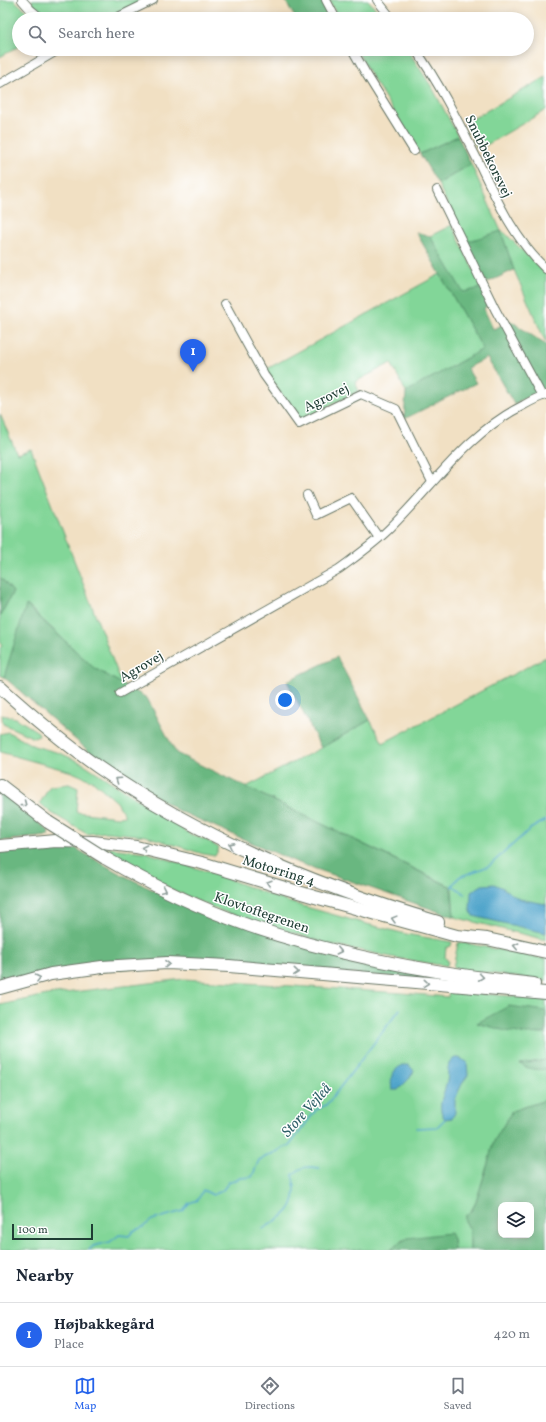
<!DOCTYPE html>
<html lang="en">
<head>
<meta charset="utf-8">
<style>
	body { margin:0; font-family:Vollkorn,serif; background:#f6f6f7; color:#1f2937 }
	.controls { position:absolute; right:12px; bottom:12px; display:grid; overflow:hidden; border-radius:8px; box-shadow:0 2px 10px #0003 }
	.controls button { width:36px; height:36px; display:grid; place-items:center; padding:0; border:0; border-bottom:1px solid #e0e1e3; background:#fff; color:#1f2937; font:20px sans-serif }
	.scale { position:absolute; left:12px; bottom:10px; width:81px; box-sizing:border-box; padding-left:4px; border:2px solid #1f3d34; border-top:0; font-size:11px; line-height:14px; white-space:nowrap; color:#1f3d34; -webkit-text-stroke:3px #fff; paint-order:stroke }
	.you { position:absolute; left:285px; top:700px; width:14px; height:14px; margin:-10px; border:3px solid #fff; border-radius:50%; background:#1a73e8; box-shadow:0 0 0 6px #1a73e833 }
	.badge { display:grid; place-items:center; width:26px; height:26px; border-radius:50%; background:#2563eb; color:#fff; font-size:13px; font-weight:700 }
	.pin { position:absolute; translate:-50% -33px; filter:drop-shadow(0 1px 2px #0008) }
	.pin::after { content:''; position:absolute; top:21px; width:14px; height:12px; background:inherit; clip-path:polygon(0 0,100% 0,50% 100%) }
	.list { margin:0; padding:0; list-style:none }
	h2 { display:flex; justify-content:space-between; align-items:center; height:52px; margin:0; padding:0 16px; font-size:17px }
	h2 small { font-size:13px; font-weight:400; color:#747a83 }
	.list li { display:grid; grid-template-columns:26px 1fr auto; gap:12px; align-items:center; box-sizing:border-box; height:64px; padding:0 16px; border-top:1px solid #e0e1e3 }
	.list b { display:block; font-size:15px; white-space:nowrap }
	.list p { margin:0; font-size:13px; white-space:nowrap; color:#747a83 }
	.list em { font-size:13px; font-style:normal; color:#747a83 }
	.icon { flex:none; width:22px; height:22px; fill:none; stroke:currentColor; stroke-width:2; stroke-linecap:round; stroke-linejoin:round }
	.map { position:relative; flex:none; width:546px; height:1250px; overflow:hidden }
	.search { position:absolute; background:#fff; box-shadow:0 2px 10px #0003; left:12px; right:12px; top:12px; height:44px; display:flex; align-items:center; gap:10px; box-sizing:border-box; padding:0 14px; border-radius:22px; color:#747a83; font-size:15px }
	.sheet { height:116px; background:#fff }
	nav { display:flex; justify-content:space-around; align-items:center; box-sizing:border-box; height:56px; border-top:1px solid #e0e1e3; background:#fff; font-size:11px; color:#747a83 }
	nav a { display:grid; justify-items:center; gap:2px }
	nav .on { color:#2563eb }
	.map>svg:first-child { display:block }
</style>
</head>
<body>
<div class="map">
<svg width="546" height="1250" viewBox="0 0 546 1250">
	<rect width="100%" height="100%" fill="#fff"/>
	<filter id="ink" filterUnits="userSpaceOnUse"><feTurbulence type="fractalNoise" baseFrequency=".025" numOctaves="2"/><feDisplacementMap in="SourceGraphic" scale="8" xChannelSelector="R" yChannelSelector="G"/><feConvolveMatrix kernelMatrix="1 2 1 2 8 2 1 2 1" color-interpolation-filters="sRGB"/></filter>
	<filter id="wash" filterUnits="userSpaceOnUse"><feTurbulence type="fractalNoise" baseFrequency=".012" numOctaves="4" result="noise"/><feDisplacementMap in="SourceGraphic" scale="16" xChannelSelector="R" yChannelSelector="G"/><feGaussianBlur stdDeviation="0.9" result="paint"/><feColorMatrix in="noise" values="0 0 0 0 0 0 0 0 0 0 0 0 0 0 0 0 0 1.4 0 .05"/><feComposite in="paint" operator="in"/></filter>
	<g filter="url(#wash)">
		<rect width="100%" height="100%" fill="#f1e0c3"/>
		<g fill="#82d698" stroke="#508a66">
			<path d="M 0,0 L 14,0 L 36,19 L 19,19 L 19,46 L 0,57 Z"/>
			<path d="M 32,0 L 147,0 L 108,19 L 47,19 L 32,5 Z"/>
			<path d="M 329,0 L 368,0 L 385,19 L 339,19 Z"/>
			<path d="M 356,49 L 407,49 L 433,89 L 458,136 L 420,154 L 367,69 Z"/>
			<path d="M 546,77 L 546,110 L 478,150 L 465,123 Z"/>
			<path d="M 471,164 L 501,231 L 505,233 L 546,274 L 546,343 L 514,270 L 501,232 L 466,242 L 438,184 Z"/>
			<path d="M 452,225 L 482,288 L 463,293 L 430,236 Z"/>
			<path d="M 440,274 L 483,349 L 406,392 L 391,363 L 355,382 L 359,391 L 299,421 L 265,370 Z"/>
			<path d="M 0,414 L 17,454 L 31,449 L 122,684 L 94,668 L 27,605 L 4,677 L 0,675 L 0,648 L 2,645 L 0,641 L 0,616 L 13,592 L 0,577 Z"/>
			<path d="M 546,657 L 546,940 L 454,917 L 452,887 L 246,787 L 321,748 L 370,720 L 383,743 Z"/>
			<path d="M 2,715 L 16,718 L 38,732 L 39,736 L 34,738 L 3,724 Z"/>
			<path d="M 8,732 L 34,746 L 60,753 L 84,764 L 190,834 L 208,841 L 219,848 L 215,856 L 203,854 L 146,836 L 107,832 L 87,834 L 50,812 L 40,803 L 50,786 L 69,784 L 78,788 L 76,812 L 118,817 L 125,816 L 117,802 L 93,781 L 72,772 L 0,752 L 0,734 Z"/>
			<path d="M 109,848 L 145,852 L 218,875 L 285,901 L 363,923 L 406,934 L 452,942 L 451,946 L 446,948 L 445,957 L 448,961 L 447,966 L 396,958 L 326,943 L 218,910 L 171,889 L 113,855 Z"/>
			<path d="M 460,942 L 546,959 L 546,981 L 453,968 L 458,943 Z"/>
			<path d="M 184,979 L 402,993 L 448,997 L 449,991 L 546,999 L 546,1100 L 512,1111 L 493,1143 L 489,1160 L 476,1202 L 465,1221 L 470,1230 L 470,1250 L 454,1250 L 453,1239 L 402,1240 L 398,1245 L 390,1250 L 0,1250 L 0,1005 L 47,995 Z"/>
		</g>
		<g fill="#69b780" stroke="#447a5a" fill-rule="evenodd">
			<path d="M 285,0 L 323,0 L 333,19 L 296,19 Z"/>
			<path d="M 458,136 L 471,164 L 438,184 L 420,154 Z"/>
			<path d="M 501,231 L 514,270 L 486,283 L 466,242 Z"/>
			<path d="M 416,232 L 430,236 L 463,292 L 482,288 L 490,301 L 484,309 L 493,329 L 511,321 L 546,345 L 546,389 L 537,392 L 514,404 L 487,358 L 467,368 L 476,383 L 404,419 L 406,392 L 483,349 Z"/>
			<path d="M 0,577 L 13,592 L 0,616 Z"/>
			<path d="M 26,605 L 94,668 L 147,698 L 176,753 L 451,887 L 454,917 L 296,862 L 177,810 L 93,755 L 4,677 Z"/>
			<path d="M 337,657 L 370,720 L 321,748 L 287,681 Z"/>
			<path d="M 0,792 L 49,831 L 48,836 L 0,841 Z"/>
			<path d="M 68,844 L 117,872 L 181,904 L 444,977 L 443,981 L 185,961 L 0,984 L 0,850 Z"/>
			<path d="M 509,1006 L 546,1011 L 546,1033 L 526,1034 L 506,1031 L 477,1023 Z"/>
			<path d="M 546,1060 L 546,1069 C 536,1070 527,1069 520,1064 Z"/>
			<path d="M 546,1100 L 546,1250 L 470,1250 L 470,1230 L 465,1221 L 465,1216 L 472,1210 L 476,1202 L 489,1160 L 493,1143 L 512,1111 ZM 501,1205 L 531,1205 L 531,1235 L 501,1235 Z"/>
			<path d="M 450,1233 L 453,1239 L 454,1250 L 390,1250 C 396,1246 401,1241 408,1238 Z"/>
		</g>
		<g fill="#4fa4cb" stroke="#377080">
			<path d="M 494,884 L 503,888 L 519,899 L 546,904 L 546,933 L 473,916 L 470,909 L 471,892 L 482,885 Z"/>
			<path d="M 455,1058 L 459,1058 L 467,1062 L 468,1075 L 462,1084 L 455,1099 L 455,1113 L 452,1118 L 445,1119 C 435,1107 445,1093 447,1081 C 449,1072 445,1063 455,1058 Z"/>
			<path d="M 402,1065 L 409,1065 L 414,1071 L 409,1079 L 398,1090 L 392,1090 C 390,1077 391,1072 402,1065 Z"/>
		</g>
		<g fill="none" stroke-linecap="round" stroke-linejoin="round">
			<g stroke="#4fa4cb" stroke-width="1.5">
				<path d="M 452,885 L 465,894"/>
				<path d="M 452,887 L 459,877 L 489,866 L 530,829 L 546,820"/>
				<path d="M 416,1128 L 437,1127 L 445,1119"/>
				<path d="M 263,1229 C 281,1217 295,1213 295,1188 C 295,1184 292,1180 293,1175 C 301,1166 308,1166 319,1168"/>
				<path d="M 89,1250 L 93,1246 L 110,1242 L 119,1235 L 129,1236 L 133,1231 L 143,1227 L 152,1220 L 183,1211 L 189,1203 L 198,1200 L 203,1190 L 213,1195 L 222,1191 L 229,1182 L 240,1178 L 252,1177 L 259,1160 L 290,1145 L 316,1110 L 326,1105 L 332,1098 L 400,1009"/>
			</g>
		</g>
	</g>
	<g filter="url(#ink)">
		<g fill="none" stroke-linecap="round" stroke-linejoin="round">
			<defs>
				<g id="minor">
					<path d="M 22,0 L 30,9 L 42,19"/>
					<path d="M 326,0 L 336,19"/>
					<path d="M 377,0 L 392,19"/>
					<path d="M 114,19 L 153,0"/>
					<path d="M 352,49 L 365,72 L 414,151"/>
					<path d="M 415,49 C 440,84 459,123 478,161 C 497,200 514,239 546,269"/>
					<path d="M 0,84 L 60,49"/>
					<path d="M 437,190 L 495,309 L 542,396"/>
					<path d="M 225,304 L 264,375 L 299,424 L 361,394 L 396,409 L 432,482"/>
					<path d="M 307,495 L 316,515 L 351,498 L 379,538"/>
					<path d="M 120,693 L 339,569 C 358,555 377,542 393,525 C 435,483 469,432 524,405 C 531,401 538,397 546,395"/>
				</g>
				<g id="highway">
					<path d="M 0,687 C 31,715 64,743 98,767 C 202,839 318,887 438,922"/>
					<path d="M 0,785 L 48,822"/>
					<path d="M 0,846 L 56,841 L 93,842 L 136,847 L 202,863 L 315,897 L 457,936 L 487,939 L 546,952"/>
					<path d="M 105,858 C 151,885 199,908 250,926 C 340,957 439,974 534,984"/>
					<path d="M 0,988 L 51,974 L 102,967 L 167,963 L 229,966 L 546,993"/>
				</g>
			</defs>
			<use href="#minor" stroke="#687666" stroke-width="10"/>
			<use href="#highway" stroke="#687666" stroke-width="14"/>
			<use href="#minor" stroke="#fff" stroke-width="8"/>
			<use href="#highway" stroke="#fff" stroke-width="12"/>
			<defs>
				<path id="highway-bridge" d="M 48,822 L 105,858"/>
			</defs>
			<use href="#highway-bridge" stroke="#687666" stroke-width="14" stroke-linecap="butt"/>
			<use href="#highway-bridge" stroke="#fff" stroke-width="12"/>
		</g>
		<defs><path id="oneway-chevron" d="M-2-3.5L2.5 0L-2 3.5" fill="none" stroke-width="1.6" stroke-linecap="round" stroke-linejoin="round"/></defs>
		<g stroke="#8f9e9a">
			<use href="#oneway-chevron" transform="translate(118 780) rotate(-146)"/>
			<use href="#oneway-chevron" transform="translate(24 804) rotate(37)"/>
			<use href="#oneway-chevron" transform="translate(231 845) rotate(-154)"/>
			<use href="#oneway-chevron" transform="translate(144 848) rotate(-168)"/>
			<use href="#oneway-chevron" transform="translate(269 883) rotate(-163)"/>
			<use href="#oneway-chevron" transform="translate(164 890) rotate(25)"/>
			<use href="#oneway-chevron" transform="translate(394 919) rotate(-165)"/>
			<use href="#oneway-chevron" transform="translate(516 946) rotate(-168)"/>
			<use href="#oneway-chevron" transform="translate(339 951) rotate(13)"/>
			<use href="#oneway-chevron" transform="translate(167 964) rotate(-1)"/>
			<use href="#oneway-chevron" transform="translate(296 972) rotate(5)"/>
			<use href="#oneway-chevron" transform="translate(481 977) rotate(8)"/>
			<use href="#oneway-chevron" transform="translate(38 978) rotate(-14)"/>
			<use href="#oneway-chevron" transform="translate(426 983) rotate(5)"/>
		</g>
	</g>
	<g text-anchor="middle" stroke-width="3" stroke-linejoin="round" paint-order="stroke">
		<g font-size="14" fill="#1f3d34" stroke="#fff">
			<text transform="translate(489 156) rotate(64)" y="5">Snubbekorsvej</text>
			<text transform="translate(326 397) rotate(-26)" y="5">Agrovej</text>
			<text transform="translate(141 666) rotate(-30)" y="5">Agrovej</text>
			<text transform="translate(279 870) rotate(17)" y="5">Motorring 4</text>
			<text transform="translate(262 912) rotate(19)" y="5">Klovtoftegrenen</text>
		</g>
		<g font-size="15" font-style="italic" fill="#306169" stroke="#fff">
			<text transform="translate(306 1110) rotate(-48)" y="5">Store Vejleå</text>
		</g>
	</g>
</svg>
<div class="controls">
<button><svg class="icon" aria-label="layers" viewBox="0 0 24 24"><path d="M12 4l9 5-9 5-9-5zM3 14l9 5 9-5"/></svg></button>
</div>
<div class="scale">100 m</div>
<div class="you"></div>
<div class="pin badge" style="left:193px;top:372px">1</div>
<div class="search"><svg class="icon" aria-label="search" viewBox="0 0 24 24"><circle cx="10" cy="10" r="6"/><path d="M15 15l6 6"/></svg>Search here</div>
</div>
<section class="sheet">
<h2>Nearby<small></small></h2>
<ul class="list">
<li><span class="badge">1</span><div><b>Højbakkegård</b><p>Place</p></div><em>420 m</em></li>
</ul>
</section>
<nav>
<a class="on"><svg class="icon" aria-label="map" viewBox="0 0 24 24"><path d="M3 6l6-2 6 2 6-2v14l-6 2-6-2-6 2zM9 4v14M15 6v14"/></svg>Map</a>
<a><svg class="icon" aria-label="directions" viewBox="0 0 24 24"><path d="M12 3l9 9-9 9-9-9zM9 14v-3h6M13 9l2 2-2 2"/></svg>Directions</a>
<a><svg class="icon" aria-label="saved" viewBox="0 0 24 24"><path d="M7 4h10v16l-5-4-5 4z"/></svg>Saved</a>
</nav>
</body>
</html>
